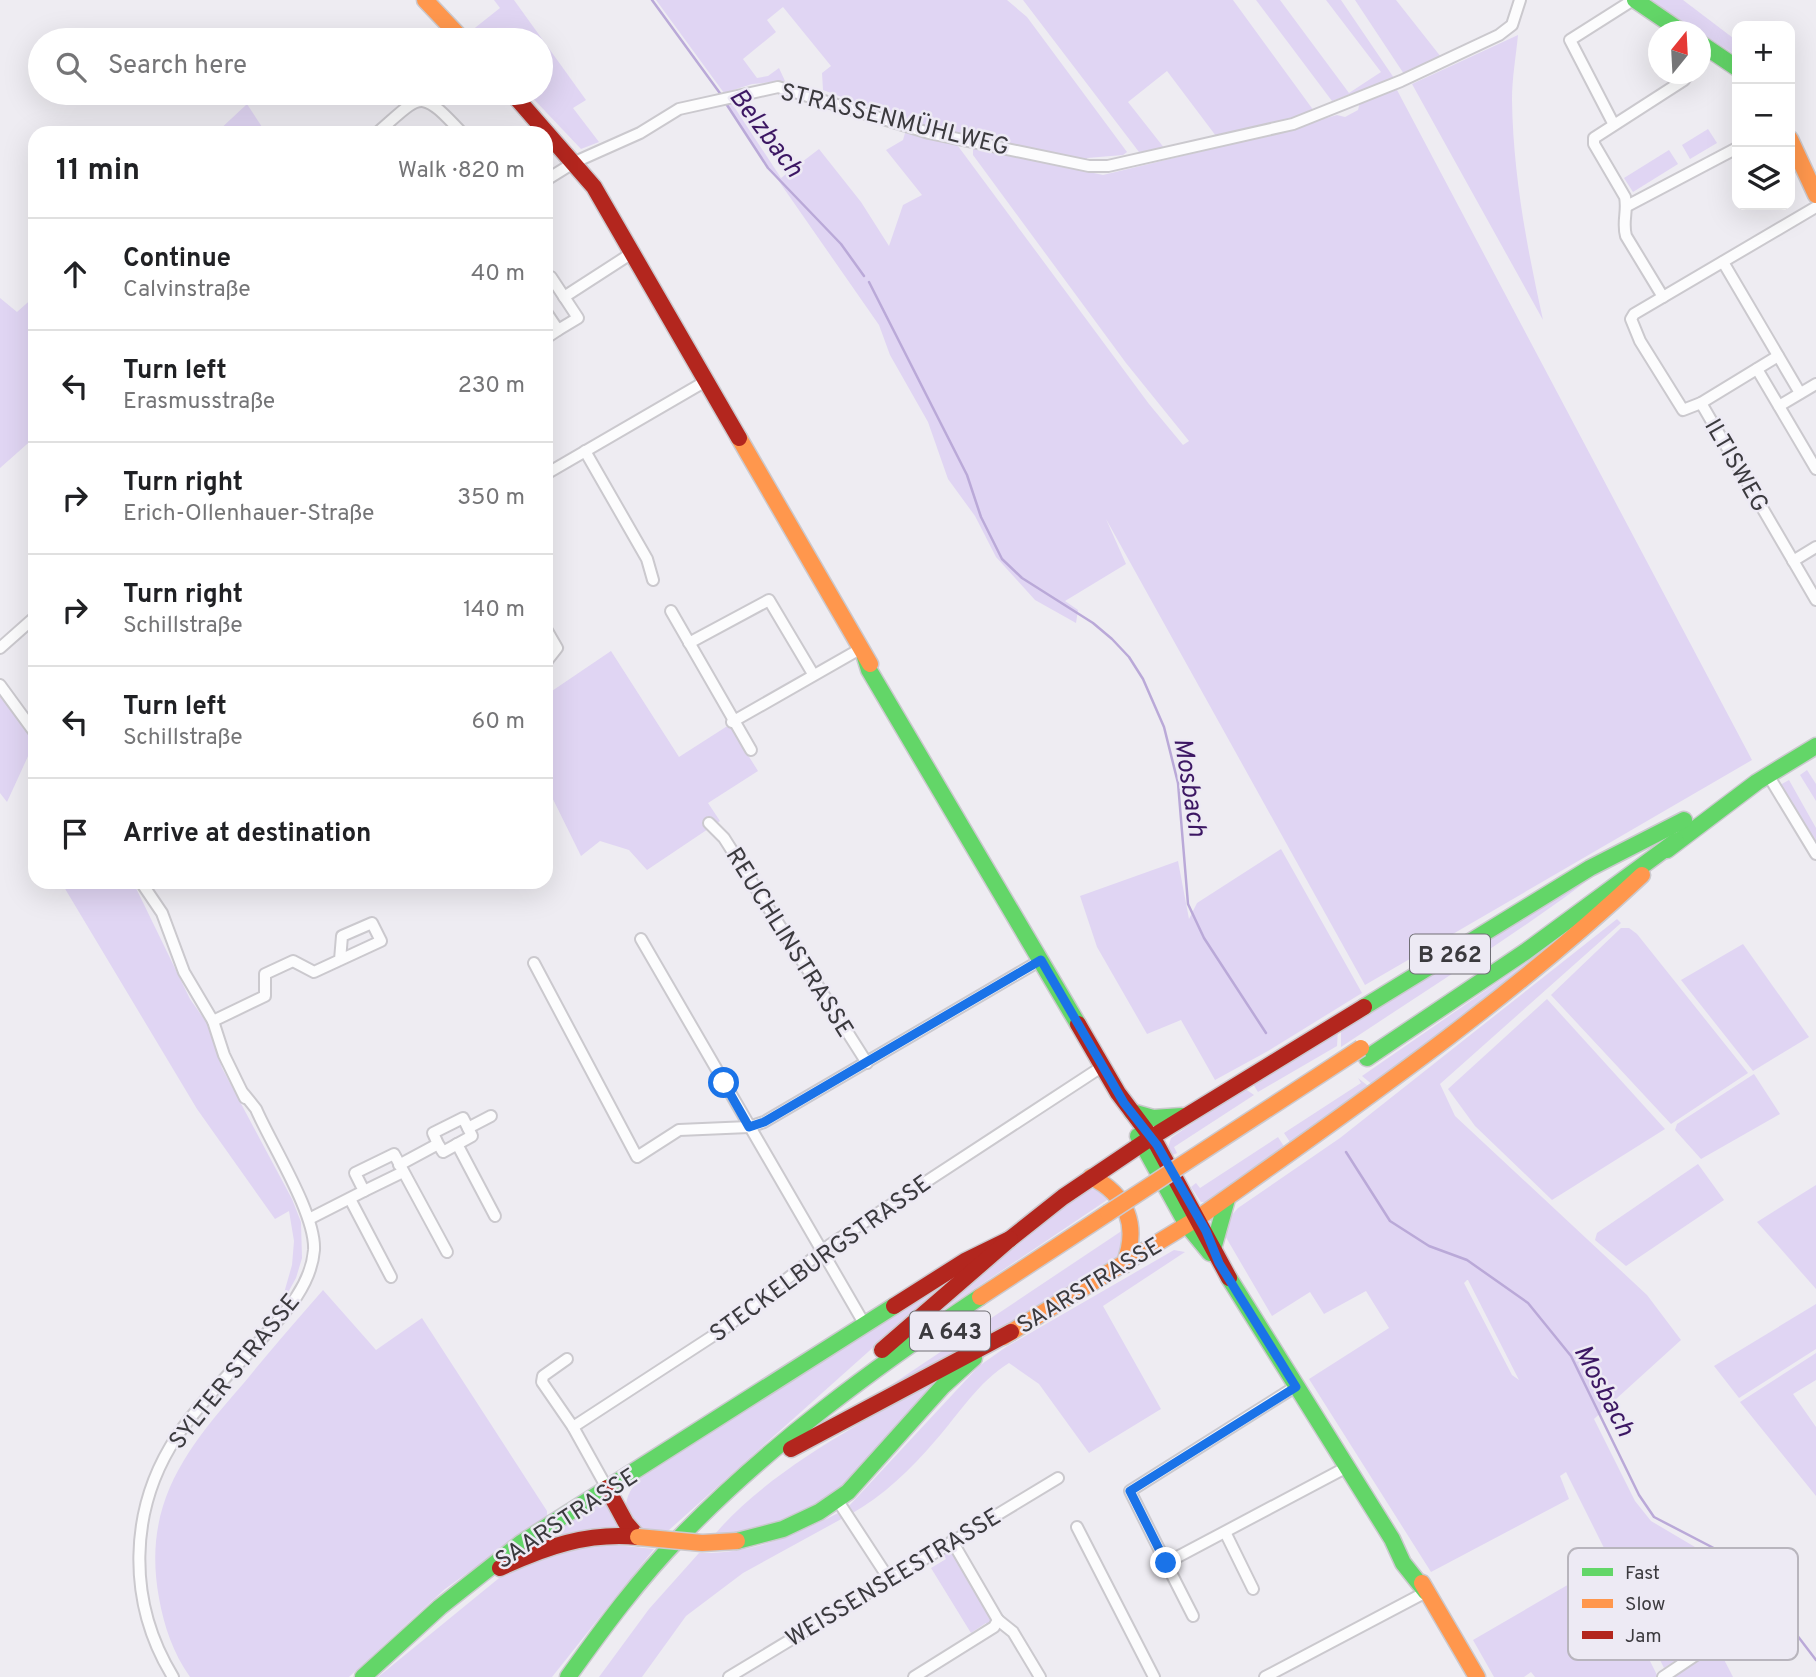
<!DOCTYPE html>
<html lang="en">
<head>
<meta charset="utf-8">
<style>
	body { margin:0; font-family:Overpass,sans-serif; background:#f2f2f2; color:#202124 }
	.controls { position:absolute; right:21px; top:21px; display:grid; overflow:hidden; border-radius:14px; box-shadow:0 7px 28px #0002 }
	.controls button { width:63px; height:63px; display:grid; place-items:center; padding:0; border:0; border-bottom:2px solid #e0e0e0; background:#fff; color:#202124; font:35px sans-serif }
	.compass { position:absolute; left:1648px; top:21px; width:63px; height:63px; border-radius:50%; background:#fff; box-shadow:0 7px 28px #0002; rotate:18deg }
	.stop { position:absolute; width:21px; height:21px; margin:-16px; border:5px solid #1a73e8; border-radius:50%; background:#fff }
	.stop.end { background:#1a73e8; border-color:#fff; box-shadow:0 2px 7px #0008 }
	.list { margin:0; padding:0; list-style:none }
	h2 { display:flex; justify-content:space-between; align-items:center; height:91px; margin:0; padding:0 28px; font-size:30px }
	h2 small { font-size:23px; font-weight:400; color:#757577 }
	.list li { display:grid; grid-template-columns:46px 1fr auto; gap:21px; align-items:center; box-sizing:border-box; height:112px; padding:0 28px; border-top:2px solid #e0e0e0 }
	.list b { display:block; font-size:26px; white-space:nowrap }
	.list p { margin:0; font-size:23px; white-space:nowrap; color:#757577 }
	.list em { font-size:23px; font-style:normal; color:#757577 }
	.icon { flex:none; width:38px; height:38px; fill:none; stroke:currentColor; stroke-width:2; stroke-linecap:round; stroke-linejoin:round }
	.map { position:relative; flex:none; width:1816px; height:1677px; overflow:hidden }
	.search { position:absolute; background:#fff; box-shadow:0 7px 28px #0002; left:28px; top:28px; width:525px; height:77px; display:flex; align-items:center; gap:18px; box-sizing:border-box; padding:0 24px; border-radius:38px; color:#757577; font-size:26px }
	.panel { position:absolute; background:#fff; box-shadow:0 7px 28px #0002; left:28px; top:126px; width:525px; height:763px; border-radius:21px }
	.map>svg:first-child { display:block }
</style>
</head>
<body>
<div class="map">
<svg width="1816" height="1677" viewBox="0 0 1816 1677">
	<rect width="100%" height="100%" fill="#eeecf2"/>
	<g fill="#e0d5f3" fill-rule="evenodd">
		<path d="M 494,0 L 514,0 L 586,100 L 573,108 L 599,142 L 581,149 L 528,93 L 541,93 L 541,40 L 479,40 L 471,31 L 500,8 Z"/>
		<path d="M 656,0 L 1007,0 L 1027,17 L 1127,152 L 1123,155 L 1087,158 L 1086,161 L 912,123 L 823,90 L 822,73 L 831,66 L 783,7 L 767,20 L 776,32 L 743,59 L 757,78 L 768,76 L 779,68 L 785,81 L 752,84 L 724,93 Z"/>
		<path d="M 1023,0 L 1233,0 L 1314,111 L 1219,140 L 1167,71 L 1128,102 L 1165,149 L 1139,152 Z"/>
		<path d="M 1256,0 L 1280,0 L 1349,93 L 1381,72 L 1326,0 L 1341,0 L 1394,78 L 1332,101 Z"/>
		<path d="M 1355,0 L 1396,0 L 1441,57 L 1404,74 Z"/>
		<path d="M 1650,0 L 1683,0 L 1737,41 L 1737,56 Z"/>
		<path d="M 1518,35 C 1516,56 1512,78 1512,100 C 1513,174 1527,248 1543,320 L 1412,84 Z"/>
		<path d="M 1397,90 L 1752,760 L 1365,985 L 1106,519 L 1126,564 L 1065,601 L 1078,610 L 1076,623 L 1035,600 L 996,557 L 975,516 L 948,479 L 928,422 L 890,355 L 879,325 L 725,104 L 731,102 L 781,178 L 819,149 L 861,202 L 889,246 L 903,205 L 922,195 L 886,150 L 903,140 L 905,133 L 955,142 L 1149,404 L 1183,445 L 1189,441 L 1126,363 L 973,155 L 973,147 L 1103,175 L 1245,141 L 1337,115 L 1345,117 L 1358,110 L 1360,102 Z"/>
		<path d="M 247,104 L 266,133 L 216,133 Z"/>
		<path d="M 1708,129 L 1717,143 L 1690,159 L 1682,145 Z"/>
		<path d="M 1669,150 L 1678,164 L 1633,192 L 1624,178 Z"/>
		<path d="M 35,296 L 35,437 L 0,468 L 0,298 L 17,312 Z"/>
		<path d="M 611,651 L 679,757 L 729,725 L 758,771 L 708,803 L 720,821 L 647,870 L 629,850 L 600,841 L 581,856 L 546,785 L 546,695 Z"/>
		<path d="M 0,696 L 35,741 L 7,802 L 0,793 Z"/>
		<path d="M 1807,770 L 1816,784 L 1816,801 L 1800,775 Z"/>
		<path d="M 1789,780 L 1816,828 L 1816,849 L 1780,785 Z"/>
		<path d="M 1281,849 L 1362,993 L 1268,1051 L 1215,1080 L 1181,1020 L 1147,1034 L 1097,947 L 1080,896 L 1178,861 L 1189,919 L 1197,903 Z"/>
		<path d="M 1603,869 C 1519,933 1429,988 1341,1047 L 1341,1030 Z"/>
		<path d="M 61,882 L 133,882 L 190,999 L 209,1026 L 222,1068 L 292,1199 L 301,1222 L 302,1258 L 296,1278 L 280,1307 L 292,1265 L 294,1241 L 289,1211 L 275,1219 L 197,1109 Z"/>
		<path d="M 1617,919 L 1621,923 L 1440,1084 L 1455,1116 L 1647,1295 L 1681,1340 L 1594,1419 L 1635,1501 L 1651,1521 L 1717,1560 L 1762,1605 L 1664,1668 L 1566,1472 L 1560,1476 L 1569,1499 L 1431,1572 L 1309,1379 L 1389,1328 L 1366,1291 L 1324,1314 L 1310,1292 L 1272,1316 L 1224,1234 L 1230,1217 L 1238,1208 L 1340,1138 ZM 1467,1280 L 1468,1280 L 1519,1380 L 1512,1375 L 1464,1283 Z"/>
		<path d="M 1576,928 L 1374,1086 L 1362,1076 Z"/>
		<path d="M 1621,928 L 1629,928 L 1637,934 L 1748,1073 L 1671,1124 L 1551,995 Z"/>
		<path d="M 1743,944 L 1809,1037 L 1753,1071 L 1681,980 Z"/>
		<path d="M 1547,999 L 1665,1129 L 1552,1200 L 1475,1126 L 1448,1089 Z"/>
		<path d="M 1338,1029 L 1337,1046 L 1258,1092 L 1253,1084 Z"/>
		<path d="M 1754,1074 L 1780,1114 L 1701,1159 L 1675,1130 L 1677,1124 Z"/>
		<path d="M 1358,1078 L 1372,1089 L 1292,1145 L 1284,1133 L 1361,1083 Z"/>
		<path d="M 1244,1088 L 1254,1095 L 1174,1147 L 1177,1153 L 1173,1155 L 1168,1148 L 1171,1138 Z"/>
		<path d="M 1278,1137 L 1285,1148 L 1206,1202 L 1201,1202 L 1191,1187 L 1196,1183 L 1200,1188 Z"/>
		<path d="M 1698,1164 L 1724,1200 L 1626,1266 L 1595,1240 L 1597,1233 Z"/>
		<path d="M 1816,1185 L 1816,1289 L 1757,1222 Z"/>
		<path d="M 1097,1188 L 1110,1198 L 918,1327 C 948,1301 1067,1191 1097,1188 Z"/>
		<path d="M 1129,1226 L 1124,1248 L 1119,1255 L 987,1338 L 885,1389 Z"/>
		<path d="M 1174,1250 L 1185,1252 L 1103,1306 L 1161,1409 L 1089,1453 L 1039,1384 L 1009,1363 C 978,1382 959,1414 935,1441 C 911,1469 883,1496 851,1514 L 847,1508 L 979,1366 L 1006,1347 Z"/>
		<path d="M 953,1276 L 669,1530 C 660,1530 649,1530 641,1528 C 616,1519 626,1490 641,1478 Z"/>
		<path d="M 323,1290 L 376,1350 L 422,1318 L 547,1511 L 547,1516 L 445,1589 L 349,1677 L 190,1677 C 173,1653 164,1626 159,1598 C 142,1505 185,1450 243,1384 C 269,1352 296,1321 323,1290 Z"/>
		<path d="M 1816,1304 L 1816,1349 L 1739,1398 L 1714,1366 Z"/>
		<path d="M 1816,1353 L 1816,1380 L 1793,1394 L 1816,1427 L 1816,1496 L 1740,1402 Z"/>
		<path d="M 948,1374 L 885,1450 L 817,1510 L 749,1533 L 715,1534 C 772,1467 872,1417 948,1374 Z"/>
		<path d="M 605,1496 L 623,1530 L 570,1533 L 525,1547 Z"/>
		<path d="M 842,1511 L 845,1517 L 743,1573 L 686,1616 L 642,1677 L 599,1677 L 649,1609 L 699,1553 C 753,1554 795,1535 842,1511 Z"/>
		<path d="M 606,1544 L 654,1549 L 552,1677 L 378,1677 L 504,1574 L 557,1551 Z"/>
		<path d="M 951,1551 L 991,1614 L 989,1627 L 986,1623 L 971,1633 L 931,1568 L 946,1559 L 942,1552 Z"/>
		<path d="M 1602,1565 L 1658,1677 L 1535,1677 L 1531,1672 L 1524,1677 L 1494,1677 L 1473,1640 Z"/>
		<path d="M 1717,1646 L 1733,1677 L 1672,1677 Z"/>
	</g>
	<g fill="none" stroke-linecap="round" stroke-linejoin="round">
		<g stroke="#baa9d8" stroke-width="2.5">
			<path d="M 652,0 L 722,96"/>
			<path d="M 725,102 L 768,168 L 841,244 L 864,276"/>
			<path d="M 869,282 L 967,475 L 981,517 L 1002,559 L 1022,578 L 1093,623 L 1112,639 L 1129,657 L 1143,679 L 1164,727 L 1178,783 L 1188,904 L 1204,938 L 1266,1033"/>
			<path d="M 1346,1152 L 1390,1221 L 1429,1246 L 1467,1260 L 1528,1303 L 1571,1356 L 1639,1495 L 1654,1517 L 1729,1556 L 1770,1600"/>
			<path d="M 1774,1605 L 1816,1660"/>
		</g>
		<defs>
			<g id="street">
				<path d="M 1613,123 L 1570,40 L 1633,0"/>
				<path d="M 377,133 C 422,94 419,87 462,133"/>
				<path d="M 546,180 L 575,162 L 640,133 L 679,109 L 778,87 L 929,133 L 1089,166 L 1108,166 L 1293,124 L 1401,81 L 1499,35 L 1512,25 L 1520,0"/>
				<path d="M 1627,206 L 1737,148"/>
				<path d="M 1723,262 L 1800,393"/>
				<path d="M 546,280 L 551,277 L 578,318 L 558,330 L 546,312"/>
				<path d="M 564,297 L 632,253"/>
				<path d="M 1663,297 L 1626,236 C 1622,222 1628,211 1625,197 L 1594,144 L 1594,138 L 1684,80 L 1688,74"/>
				<path d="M 546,338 L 558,330"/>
				<path d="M 1778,356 L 1701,403 L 1683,410 L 1640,341 L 1631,319 L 1634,314 L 1816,207"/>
				<path d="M 1757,369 L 1816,469"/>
				<path d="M 1701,403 L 1816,600"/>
				<path d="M 1779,406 L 1816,384"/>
				<path d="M 585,451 L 647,559 L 653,580"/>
				<path d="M 546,474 L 706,381"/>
				<path d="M 1793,561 L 1816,547"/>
				<path d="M 671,611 L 751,750"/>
				<path d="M 546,629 L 557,648 L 546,662"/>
				<path d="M 689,643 L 769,600 L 813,674"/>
				<path d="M 0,648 L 35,617"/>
				<path d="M 0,685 L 35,733"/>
				<path d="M 732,722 L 860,649"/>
				<path d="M 1768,775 L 1816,854"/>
				<path d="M 709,823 L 724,838 L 867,1063"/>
				<path d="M 141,882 L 162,913 L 184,972 L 213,1021 L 224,1055 L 245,1098"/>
				<path d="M 641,939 L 865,1325"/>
				<path d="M 534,963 L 637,1157 L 679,1130 L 749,1127 L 764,1122 L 1041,960"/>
				<path d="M 213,1021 L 265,996 L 265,974 L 293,961 L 314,972 L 381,941 L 372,923 L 342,936 L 340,960"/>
				<path d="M 468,1128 L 491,1116"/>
				<path d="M 457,1144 L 495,1216"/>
				<path d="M 399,1165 L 438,1144 L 443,1152 L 472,1136 L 463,1118 L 433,1133 L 438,1144"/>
				<path d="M 364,1191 L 403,1172"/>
				<path d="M 350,1199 L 391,1277"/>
				<path d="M 309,1219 L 364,1191 L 355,1173 L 394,1154 L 447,1252"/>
				<path d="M 567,1359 L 543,1376 L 542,1382 L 573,1427 L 607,1488"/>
				<path d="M 1295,1387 L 1130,1491 L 1166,1563 L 1347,1467"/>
				<path d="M 573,1427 L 725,1328 L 831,1244 L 1103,1066"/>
				<path d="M 838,1501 L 889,1579"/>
				<path d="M 1077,1527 L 1154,1677"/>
				<path d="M 1226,1534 L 1253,1589"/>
				<path d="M 952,1541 L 998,1620"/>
				<path d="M 1166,1563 L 1193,1616"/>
				<path d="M 998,1620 L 1013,1632 L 1040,1677"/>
				<path d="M 173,1677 C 127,1602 128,1510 177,1436 C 200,1403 230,1373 257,1344 C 281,1317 311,1288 314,1250 C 316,1214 271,1144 256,1109 L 244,1094"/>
				<path d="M 729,1677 L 1058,1478"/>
				<path d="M 914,1677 L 994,1627 L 998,1620"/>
				<path d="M 1265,1677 L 1426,1592"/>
				<path d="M 1663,1677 L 1778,1600"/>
			</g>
			<g id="fast">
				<path d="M 1635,0 L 1682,32"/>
				<path d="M 1700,43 L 1737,68"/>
				<path d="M 865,657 L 869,670 L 1078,1024"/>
				<path d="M 1667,850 L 1757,782 L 1816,746"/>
				<path d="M 1364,1007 L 1590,868 L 1684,820"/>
				<path d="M 1367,1058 L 1525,952 L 1676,841"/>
				<path d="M 1132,1112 L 1153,1118 L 1182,1116"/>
				<path d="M 1138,1136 L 1187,1225 L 1210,1253"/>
				<path d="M 1213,1249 L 1227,1199"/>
				<path d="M 1229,1278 L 1392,1539 L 1403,1563 L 1426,1592"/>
				<path d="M 737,1541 L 783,1529 L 819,1512 L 848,1492 L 943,1386 L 974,1358"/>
				<path d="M 363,1677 L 440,1607 L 521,1543 L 894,1306"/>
				<path d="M 568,1677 C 603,1628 639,1579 681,1536 C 770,1444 874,1368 980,1297"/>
			</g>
			<g id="slow">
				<path d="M 425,0 L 463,40"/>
				<path d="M 1790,139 L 1816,195"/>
				<path d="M 739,438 L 870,664"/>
				<path d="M 1091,1177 C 1128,1195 1139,1227 1124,1265"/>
				<path d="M 1198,1218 C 1350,1110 1506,1003 1642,875"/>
				<path d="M 980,1297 L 1108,1213"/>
				<path d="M 1003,1337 L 1198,1218"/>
				<path d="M 1422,1583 L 1477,1677"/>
			</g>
			<g id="jam">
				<path d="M 512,93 L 594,187 L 739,438"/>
				<path d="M 1078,1024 L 1118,1093 L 1157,1145 L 1229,1278"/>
				<path d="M 1152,1137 L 1364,1007"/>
				<path d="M 894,1306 L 965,1261 L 1010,1239 L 1063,1197 L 1152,1137"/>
				<path d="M 882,1350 L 1010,1239"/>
				<path d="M 791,1449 L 1011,1332"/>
				<path d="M 607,1488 L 626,1523 L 638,1537"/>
				<path d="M 500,1568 C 545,1547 588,1532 638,1537"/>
			</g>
		</defs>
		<use href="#street" stroke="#cbc9ce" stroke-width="14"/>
		<use href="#fast" stroke="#cbc9ce" stroke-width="19"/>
		<use href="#slow" stroke="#cbc9ce" stroke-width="19"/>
		<use href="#jam" stroke="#cbc9ce" stroke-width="19"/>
		<use href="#street" stroke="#fcfcfd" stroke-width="10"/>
		<use href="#fast" stroke="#63d668" stroke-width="16"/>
		<use href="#slow" stroke="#ff974d" stroke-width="16"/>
		<use href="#jam" stroke="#b3261e" stroke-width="16"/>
		<defs>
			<g id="slow-bridge">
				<path d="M 1108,1213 L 1361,1048"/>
				<path d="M 638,1537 L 702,1543 L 737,1541"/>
			</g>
		</defs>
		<use href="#slow-bridge" stroke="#cbc9ce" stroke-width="19" stroke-linecap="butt"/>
		<use href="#slow-bridge" stroke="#ff974d" stroke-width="16"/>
	</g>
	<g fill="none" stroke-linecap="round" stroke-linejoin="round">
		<path stroke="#1a73e8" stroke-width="9" d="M 724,1083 L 749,1127 L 764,1122 L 1041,960 L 1124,1103 L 1157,1145 L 1206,1231 L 1219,1263 L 1296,1387 L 1130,1491 L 1166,1563"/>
	</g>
	<g text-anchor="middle" stroke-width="5" stroke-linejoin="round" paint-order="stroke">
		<g fill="#edeaf4" stroke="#706f75" stroke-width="2">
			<rect x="1410" y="934.5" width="80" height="39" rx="5"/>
			<rect x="910" y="1311.5" width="80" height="39" rx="5"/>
		</g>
		<g font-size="23" font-weight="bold" fill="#3b3a3e">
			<text x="1450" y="962">B 262</text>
			<text x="950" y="1339">A 643</text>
		</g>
		<g font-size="24" fill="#3b3a3e" stroke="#edeaf4">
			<text transform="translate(895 119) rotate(14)" y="8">STRASSENMÜHLWEG</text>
			<text transform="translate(1737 465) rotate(60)" y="8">ILTISWEG</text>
			<text transform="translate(790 942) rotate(58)" y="8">REUCHLINSTRASSE</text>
			<text transform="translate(820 1258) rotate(-36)" y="8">STECKELBURGSTRASSE</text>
			<text transform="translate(1089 1285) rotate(-31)" y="8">SAARSTRASSE</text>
			<text transform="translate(234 1371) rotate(-51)" y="8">SYLTER STRASSE</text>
			<text transform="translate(566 1518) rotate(-33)" y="8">SAARSTRASSE</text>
			<text transform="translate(893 1577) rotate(-31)" y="8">WEISSENSEESTRASSE</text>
		</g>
		<g font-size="26" font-style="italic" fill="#3c1763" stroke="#edeaf4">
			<text transform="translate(767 132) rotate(53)" y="9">Belzbach</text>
			<text transform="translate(1191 787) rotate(81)" y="9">Mosbach</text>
			<text transform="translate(1605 1390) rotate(62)" y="9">Mosbach</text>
		</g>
	</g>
	<rect x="1568" y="1548" width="230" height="112" rx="10" fill="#edeaf4" stroke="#b8b5bd" stroke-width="2"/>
	<rect x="1582" y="1568" width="31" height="8" fill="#63d668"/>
	<rect x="1582" y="1599" width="31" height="9" fill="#ff974d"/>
	<rect x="1582" y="1631" width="31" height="8" fill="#b3261e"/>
	<g font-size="19" fill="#3b3a3e">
		<text x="1625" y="1579">Fast</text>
		<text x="1625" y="1610">Slow</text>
		<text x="1625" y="1642">Jam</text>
	</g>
</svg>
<div class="controls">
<button>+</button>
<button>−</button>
<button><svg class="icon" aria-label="layers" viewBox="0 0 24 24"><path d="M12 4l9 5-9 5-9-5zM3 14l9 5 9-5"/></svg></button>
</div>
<svg class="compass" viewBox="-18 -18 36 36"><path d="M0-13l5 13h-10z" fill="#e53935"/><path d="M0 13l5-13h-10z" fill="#757577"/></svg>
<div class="stop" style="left:724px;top:1083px"></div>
<div class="stop end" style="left:1166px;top:1563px"></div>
<div class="search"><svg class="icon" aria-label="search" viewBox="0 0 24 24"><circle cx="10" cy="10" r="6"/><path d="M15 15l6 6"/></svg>Search here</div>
<section class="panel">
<h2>11 min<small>Walk · 820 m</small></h2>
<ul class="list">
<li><svg class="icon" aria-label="ahead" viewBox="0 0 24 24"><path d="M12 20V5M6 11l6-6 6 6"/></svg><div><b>Continue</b><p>Calvinstraße</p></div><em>40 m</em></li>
<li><svg class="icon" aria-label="left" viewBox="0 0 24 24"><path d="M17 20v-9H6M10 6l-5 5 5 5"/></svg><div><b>Turn left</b><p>Erasmusstraße</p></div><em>230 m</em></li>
<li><svg class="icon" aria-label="right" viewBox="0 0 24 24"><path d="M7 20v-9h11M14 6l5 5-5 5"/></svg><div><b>Turn right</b><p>Erich-Ollenhauer-Straße</p></div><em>350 m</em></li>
<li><svg class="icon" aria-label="right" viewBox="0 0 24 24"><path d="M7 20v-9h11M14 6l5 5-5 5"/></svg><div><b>Turn right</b><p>Schillstraße</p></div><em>140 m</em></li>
<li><svg class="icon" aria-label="left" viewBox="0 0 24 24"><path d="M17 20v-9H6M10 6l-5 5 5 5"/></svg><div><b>Turn left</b><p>Schillstraße</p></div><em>60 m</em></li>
<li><svg class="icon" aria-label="arrive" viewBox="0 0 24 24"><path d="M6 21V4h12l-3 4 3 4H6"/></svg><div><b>Arrive at destination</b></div></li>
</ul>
</section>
</div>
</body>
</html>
